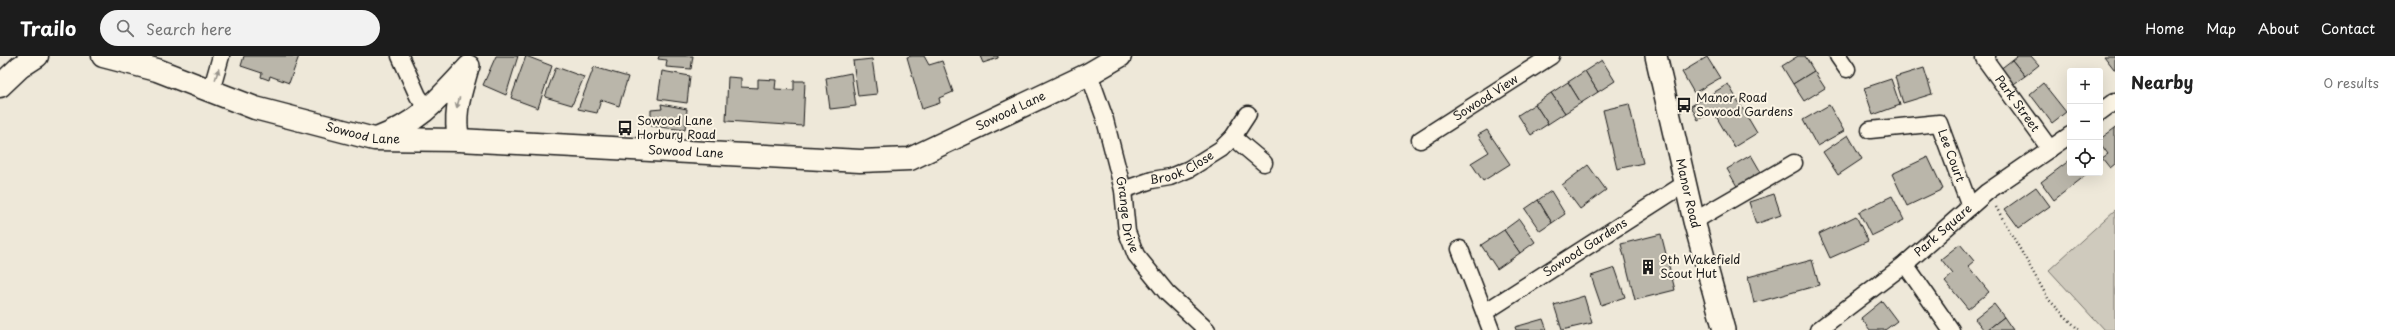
<!DOCTYPE html>
<html lang="en">
<head>
<meta charset="utf-8">
<style>
	body { margin:0; font-family:"Playpen Sans",sans-serif; background:#f2f2f2; color:#222 }
	.controls { position:absolute; right:12px; top:12px; display:grid; overflow:hidden; border-radius:4px; box-shadow:0 4px 16px #0002 }
	.controls button { width:36px; height:36px; display:grid; place-items:center; padding:0; border:0; border-bottom:1px solid #e0e0e0; background:#fff; color:#222; font:20px sans-serif }
	.list { margin:0; padding:0; list-style:none }
	h2 { display:flex; justify-content:space-between; align-items:center; height:52px; margin:0; padding:0 16px; font-size:17px }
	h2 small { font-size:13px; font-weight:400; color:#767676 }
	.icon { flex:none; width:22px; height:22px; fill:none; stroke:currentColor; stroke-width:2; stroke-linecap:round; stroke-linejoin:round }
	.map { position:relative; flex:none; width:2115px; height:274px; overflow:hidden }
	header { display:flex; align-items:center; gap:24px; box-sizing:border-box; height:56px; padding:0 20px; background:#1c1c1c; color:#fff }
	header strong { font-size:19px }
	nav { display:flex; gap:22px; margin-inline-start:auto; font-size:14px }
	.search { width:280px; height:36px; background:#f2f2f2; display:flex; align-items:center; gap:10px; box-sizing:border-box; padding:0 14px; border-radius:22px; color:#767676; font-size:15px }
	main { display:flex }
	aside { flex:1; background:#fff }
	.map>svg:first-child { display:block }
</style>
</head>
<body>
<header>
<strong>Trailo</strong>
<div class="search"><svg class="icon" aria-label="search" viewBox="0 0 24 24"><circle cx="10" cy="10" r="6"/><path d="M15 15l6 6"/></svg>Search here</div>
<nav><a>Home</a><a>Map</a><a>About</a><a>Contact</a></nav>
</header>
<main>
<div class="map">
<svg width="2115" height="274" viewBox="0 0 2115 274">
	<rect width="100%" height="100%" fill="#eee8d9"/>
	<filter id="ink" filterUnits="userSpaceOnUse"><feTurbulence type="fractalNoise" baseFrequency=".025" numOctaves="2"/><feDisplacementMap in="SourceGraphic" scale="8" xChannelSelector="R" yChannelSelector="G"/><feConvolveMatrix kernelMatrix="1 2 1 2 8 2 1 2 1" color-interpolation-filters="sRGB"/></filter>
	<g filter="url(#ink)">
		<path fill="#cfcabd" stroke="#76736c" d="M 2115,154 L 2115,274 L 2104,274 L 2049,214 Z"/>
		<g fill="#bab6aa" stroke="#1c1c1c">
			<path d="M 244,0 L 299,0 L 289,27 L 270,20 L 269,24 L 261,21 L 262,17 L 241,10 Z"/>
			<path d="M 496,0 L 518,0 L 506,39 L 483,29 Z"/>
			<path d="M 526,0 L 552,10 L 538,52 L 511,42 Z"/>
			<path d="M 659,0 L 693,0 L 691,13 L 666,11 L 667,4 L 658,3 Z"/>
			<path d="M 912,0 L 924,0 L 929,9 L 942,5 L 953,36 L 939,42 L 940,47 L 922,53 L 907,1 Z"/>
			<path d="M 980,0 L 998,0 L 998,2 L 983,7 Z"/>
			<path d="M 1798,0 L 1805,0 L 1814,15 L 1793,28 L 1782,10 Z"/>
			<path d="M 2017,0 L 2031,0 L 2039,9 L 2025,20 L 2012,4 Z"/>
			<path d="M 2104,0 L 2115,0 L 2115,13 L 2114,13 Z"/>
			<path d="M 1707,1 L 1720,22 L 1694,37 L 1682,16 Z"/>
			<path d="M 872,3 L 877,38 L 858,40 L 853,5 Z"/>
			<path d="M 1602,4 L 1615,25 L 1598,36 L 1585,15 Z"/>
			<path d="M 2012,4 L 2025,20 L 2011,30 L 1999,14 Z"/>
			<path d="M 556,11 L 584,21 L 572,49 L 545,41 Z"/>
			<path d="M 594,11 L 628,21 L 619,50 L 601,44 L 597,57 L 578,53 Z"/>
			<path d="M 1924,12 L 1932,38 L 1903,47 L 1895,21 Z"/>
			<path d="M 662,15 L 690,20 L 687,47 L 658,43 Z"/>
			<path d="M 1585,15 L 1598,36 L 1581,47 L 1568,26 Z"/>
			<path d="M 1814,15 L 1825,32 L 1804,45 L 1793,28 Z"/>
			<path d="M 851,17 L 856,50 L 830,53 L 826,22 Z"/>
			<path d="M 728,21 L 741,22 L 741,31 L 758,32 L 758,23 L 776,24 L 775,33 L 794,34 L 794,25 L 805,25 L 803,70 L 726,65 Z"/>
			<path d="M 1891,23 L 1900,49 L 1873,59 L 1864,32 Z"/>
			<path d="M 1568,26 L 1581,47 L 1565,57 L 1551,37 Z"/>
			<path d="M 2043,27 L 2066,56 L 2052,67 L 2030,38 Z"/>
			<path d="M 1728,28 L 1757,77 L 1734,91 L 1713,55 L 1698,64 L 1691,50 Z"/>
			<path d="M 1551,37 L 1565,57 L 1548,68 L 1535,48 Z"/>
			<path d="M 661,48 L 687,53 L 685,74 L 651,70 L 651,54 L 662,53 Z"/>
			<path d="M 1535,48 L 1548,68 L 1531,79 L 1518,59 Z"/>
			<path d="M 1629,48 L 1643,107 L 1617,113 L 1603,54 Z"/>
			<path d="M 1829,49 L 1844,75 L 1817,90 L 1803,64 Z"/>
			<path d="M 2115,72 L 2115,108 L 2110,112 L 2102,102 L 2108,98 L 2100,87 L 2100,83 Z"/>
			<path d="M 1487,74 L 1510,108 L 1483,125 L 1471,107 L 1489,96 L 1478,79 Z"/>
			<path d="M 1848,79 L 1862,103 L 1838,119 L 1823,96 Z"/>
			<path d="M 1751,99 L 1762,118 L 1738,132 L 1727,113 Z"/>
			<path d="M 1928,101 L 1943,133 L 1907,150 L 1892,118 Z"/>
			<path d="M 2070,104 L 2070,117 L 2083,117 L 2085,120 L 2054,144 L 2041,126 Z"/>
			<path d="M 1588,109 L 1606,134 L 1580,153 L 1562,129 Z"/>
			<path d="M 2036,131 L 2050,150 L 2019,172 L 2005,153 Z"/>
			<path d="M 1551,135 L 1565,158 L 1552,167 L 1538,144 Z"/>
			<path d="M 1774,138 L 1781,159 L 1756,168 L 1749,146 Z"/>
			<path d="M 1892,140 L 1904,164 L 1871,180 L 1859,156 Z"/>
			<path d="M 1538,144 L 1552,167 L 1540,175 L 1525,153 Z"/>
			<path d="M 1856,160 L 1868,185 L 1830,202 L 1819,178 Z"/>
			<path d="M 1519,163 L 1535,186 L 1520,197 L 1504,174 Z"/>
			<path d="M 1504,174 L 1520,197 L 1497,213 L 1481,189 Z"/>
			<path d="M 1661,178 L 1675,234 L 1635,244 L 1621,188 Z"/>
			<path d="M 1960,188 L 1974,205 L 1968,210 L 1989,236 L 1968,253 L 1945,225 L 1953,218 L 1941,203 Z"/>
			<path d="M 1812,204 L 1819,229 L 1754,247 L 1748,221 Z"/>
			<path d="M 1615,212 L 1625,241 L 1601,249 L 1591,220 Z"/>
			<path d="M 1584,240 L 1592,267 L 1562,274 L 1554,249 Z"/>
			<path d="M 1882,245 L 1897,265 L 1885,274 L 1870,274 L 1861,262 Z"/>
			<path d="M 1994,248 L 2004,261 L 1987,274 L 1984,274 L 1975,263 Z"/>
			<path d="M 2004,261 L 2013,274 L 1987,274 Z"/>
			<path d="M 1543,263 L 1547,274 L 1516,274 L 1515,271 Z"/>
		</g>
		<g fill="none" stroke-linecap="round" stroke-linejoin="round">
			<defs>
				<g id="minor">
					<path d="M 400,0 L 418,40 L 428,54"/>
					<path d="M 1838,0 L 1847,13"/>
					<path id="s1" d="M 1987,0 L 1984,2 L 2050,93"/>
					<path id="s2" d="M 1089,18 L 1104,60 L 1123,134 L 1127,176 L 1136,199 L 1167,237 L 1207,274"/>
					<path d="M 211,35 L 221,0"/>
					<path d="M 2100,56 L 2115,45"/>
					<path id="s3" d="M 1870,74 L 1939,67 L 1970,151"/>
					<path d="M 1233,81 L 1264,107"/>
					<path id="s4" d="M 1420,84 L 1551,0"/>
					<path id="s5" d="M 1123,134 L 1152,124 L 1170,121 L 1189,113 L 1221,93 L 1233,81 L 1248,58"/>
					<path d="M 1694,165 L 1794,107"/>
					<path d="M 1460,193 L 1491,274"/>
					<path d="M 1905,208 L 1951,274"/>
					<path id="s6" d="M 1485,256 L 1686,127"/>
					<path id="s7" d="M 1818,274 L 1905,208 L 1987,136 L 2070,79"/>
				</g>
				<g id="tertiary">
					<path id="s8" d="M 1656,0 L 1694,165 L 1724,274"/>
					<path d="M 375,83 C 419,67 438,44 469,10"/>
					<path d="M 459,84 C 453,59 460,40 467,15"/>
				</g>
				<g id="secondary">
					<path id="s9" d="M 103,0 L 157,14 L 255,52 L 374,83 L 459,84 L 860,105 L 910,103 L 1089,18 L 1120,0"/>
					<path d="M 0,30 L 20,11 L 37,0"/>
				</g>
			</defs>
			<use href="#minor" stroke="#1c1c1c" stroke-width="19"/>
			<use href="#tertiary" stroke="#1c1c1c" stroke-width="24"/>
			<use href="#secondary" stroke="#1c1c1c" stroke-width="25"/>
			<path stroke="#1c1c1c" stroke-width="2.5" stroke-dasharray="1 3" stroke-linecap="butt" d="M 1996,151 L 2049,244 L 2079,274"/>
			<use href="#minor" stroke="#fcf5e5" stroke-width="16"/>
			<use href="#tertiary" stroke="#fcf5e5" stroke-width="21"/>
			<use href="#secondary" stroke="#fcf5e5" stroke-width="22"/>
		</g>
		<defs><path id="oneway-solid" d="M-6-.8H1V-3.2L6.5 0L1 3.2V.8H-6Z"/></defs>
		<g fill="#97938b">
			<use href="#oneway-solid" transform="translate(217 18) rotate(-72)"/>
			<use href="#oneway-solid" transform="translate(458 47) rotate(106)"/>
		</g>
	</g>
	<defs>
		<symbol id="bus-bare" viewBox="-9 -9 18 18"><path d="M-5-6H5V4H4V6H2V4H-2V6H-4V4H-5ZM-3.5-4V0h7V-4ZM-3.5 1.2v1.5H-2V1.2ZM2 1.2v1.5H3.5V1.2Z" fill="#1c1c1c" stroke="#fcf5e5" stroke-width="2.5" paint-order="stroke"/></symbol>
		<symbol id="building-bare" viewBox="-9 -9 18 18"><path d="M-4-6H4V6H1V3H-1V6H-4ZM-2.5-4.3h1.7v1.8h-1.7ZM.8-4.3h1.7v1.8H.8ZM-2.5-1h1.7V.8h-1.7ZM.8-1h1.7V.8H.8Z" fill="#1c1c1c" stroke="#fcf5e5" stroke-width="2.5" paint-order="stroke"/></symbol>
	</defs>
	<g fill-rule="evenodd">
		<use href="#bus-bare" x="1673" y="38" width="22" height="22"/>
		<use href="#bus-bare" x="614" y="61" width="22" height="22"/>
		<use href="#building-bare" x="1637" y="200" width="22" height="22"/>
	</g>
	<g text-anchor="middle" stroke-width="4" stroke-linejoin="round" paint-order="stroke">
		<g font-size="12" fill="#1c1c1c" stroke="#fcf5e5">
			<text dy="4" stroke="none"><textPath href="#s4" startOffset="78">Sowood View</textPath></text>
			<text dy="4" stroke="none"><textPath href="#s1" startOffset="60">Park Street</textPath></text>
			<text dy="4" stroke="none"><textPath href="#s9" startOffset="932">Sowood Lane</textPath></text>
			<text dy="4" stroke="none"><textPath href="#s9" startOffset="272">Sowood Lane</textPath></text>
			<text dy="4" stroke="none"><textPath href="#s9" startOffset="596">Sowood Lane</textPath></text>
			<text dy="4" stroke="none"><textPath href="#s3" startOffset="104">Lee Court</textPath></text>
			<text dy="4" stroke="none"><textPath href="#s5" startOffset="63">Brook Close</textPath></text>
			<text dy="4" stroke="none"><textPath href="#s8" startOffset="141">Manor Road</textPath></text>
			<text dy="4" stroke="none"><textPath href="#s2" startOffset="146">Grange Drive</textPath></text>
			<text dy="4" stroke="none"><textPath href="#s7" startOffset="160">Park Square</textPath></text>
			<text dy="4" stroke="none"><textPath href="#s6" startOffset="119">Sowood Gardens</textPath></text>
		</g>
		<g font-size="12" fill="#1c1c1c" stroke="#fcf5e5" text-anchor="start">
			<text x="1696" y="46">Manor Road<tspan x="1696" dy="14">Sowood Gardens</tspan></text>
			<text x="637" y="69">Sowood Lane<tspan x="637" dy="14">Horbury Road</tspan></text>
			<text x="1660" y="208">9th Wakefield<tspan x="1660" dy="14">Scout Hut</tspan></text>
		</g>
	</g>
</svg>
<div class="controls">
<button>+</button>
<button>−</button>
<button><svg class="icon" aria-label="locate" viewBox="0 0 24 24"><circle cx="12" cy="12" r="6"/><path d="M12 2v4M12 18v4M2 12h4M18 12h4"/></svg></button>
</div>
</div>
<aside>
<h2>Nearby<small>0 results</small></h2>
<ul class="list">
</ul>
</aside>
</main>
</body>
</html>
